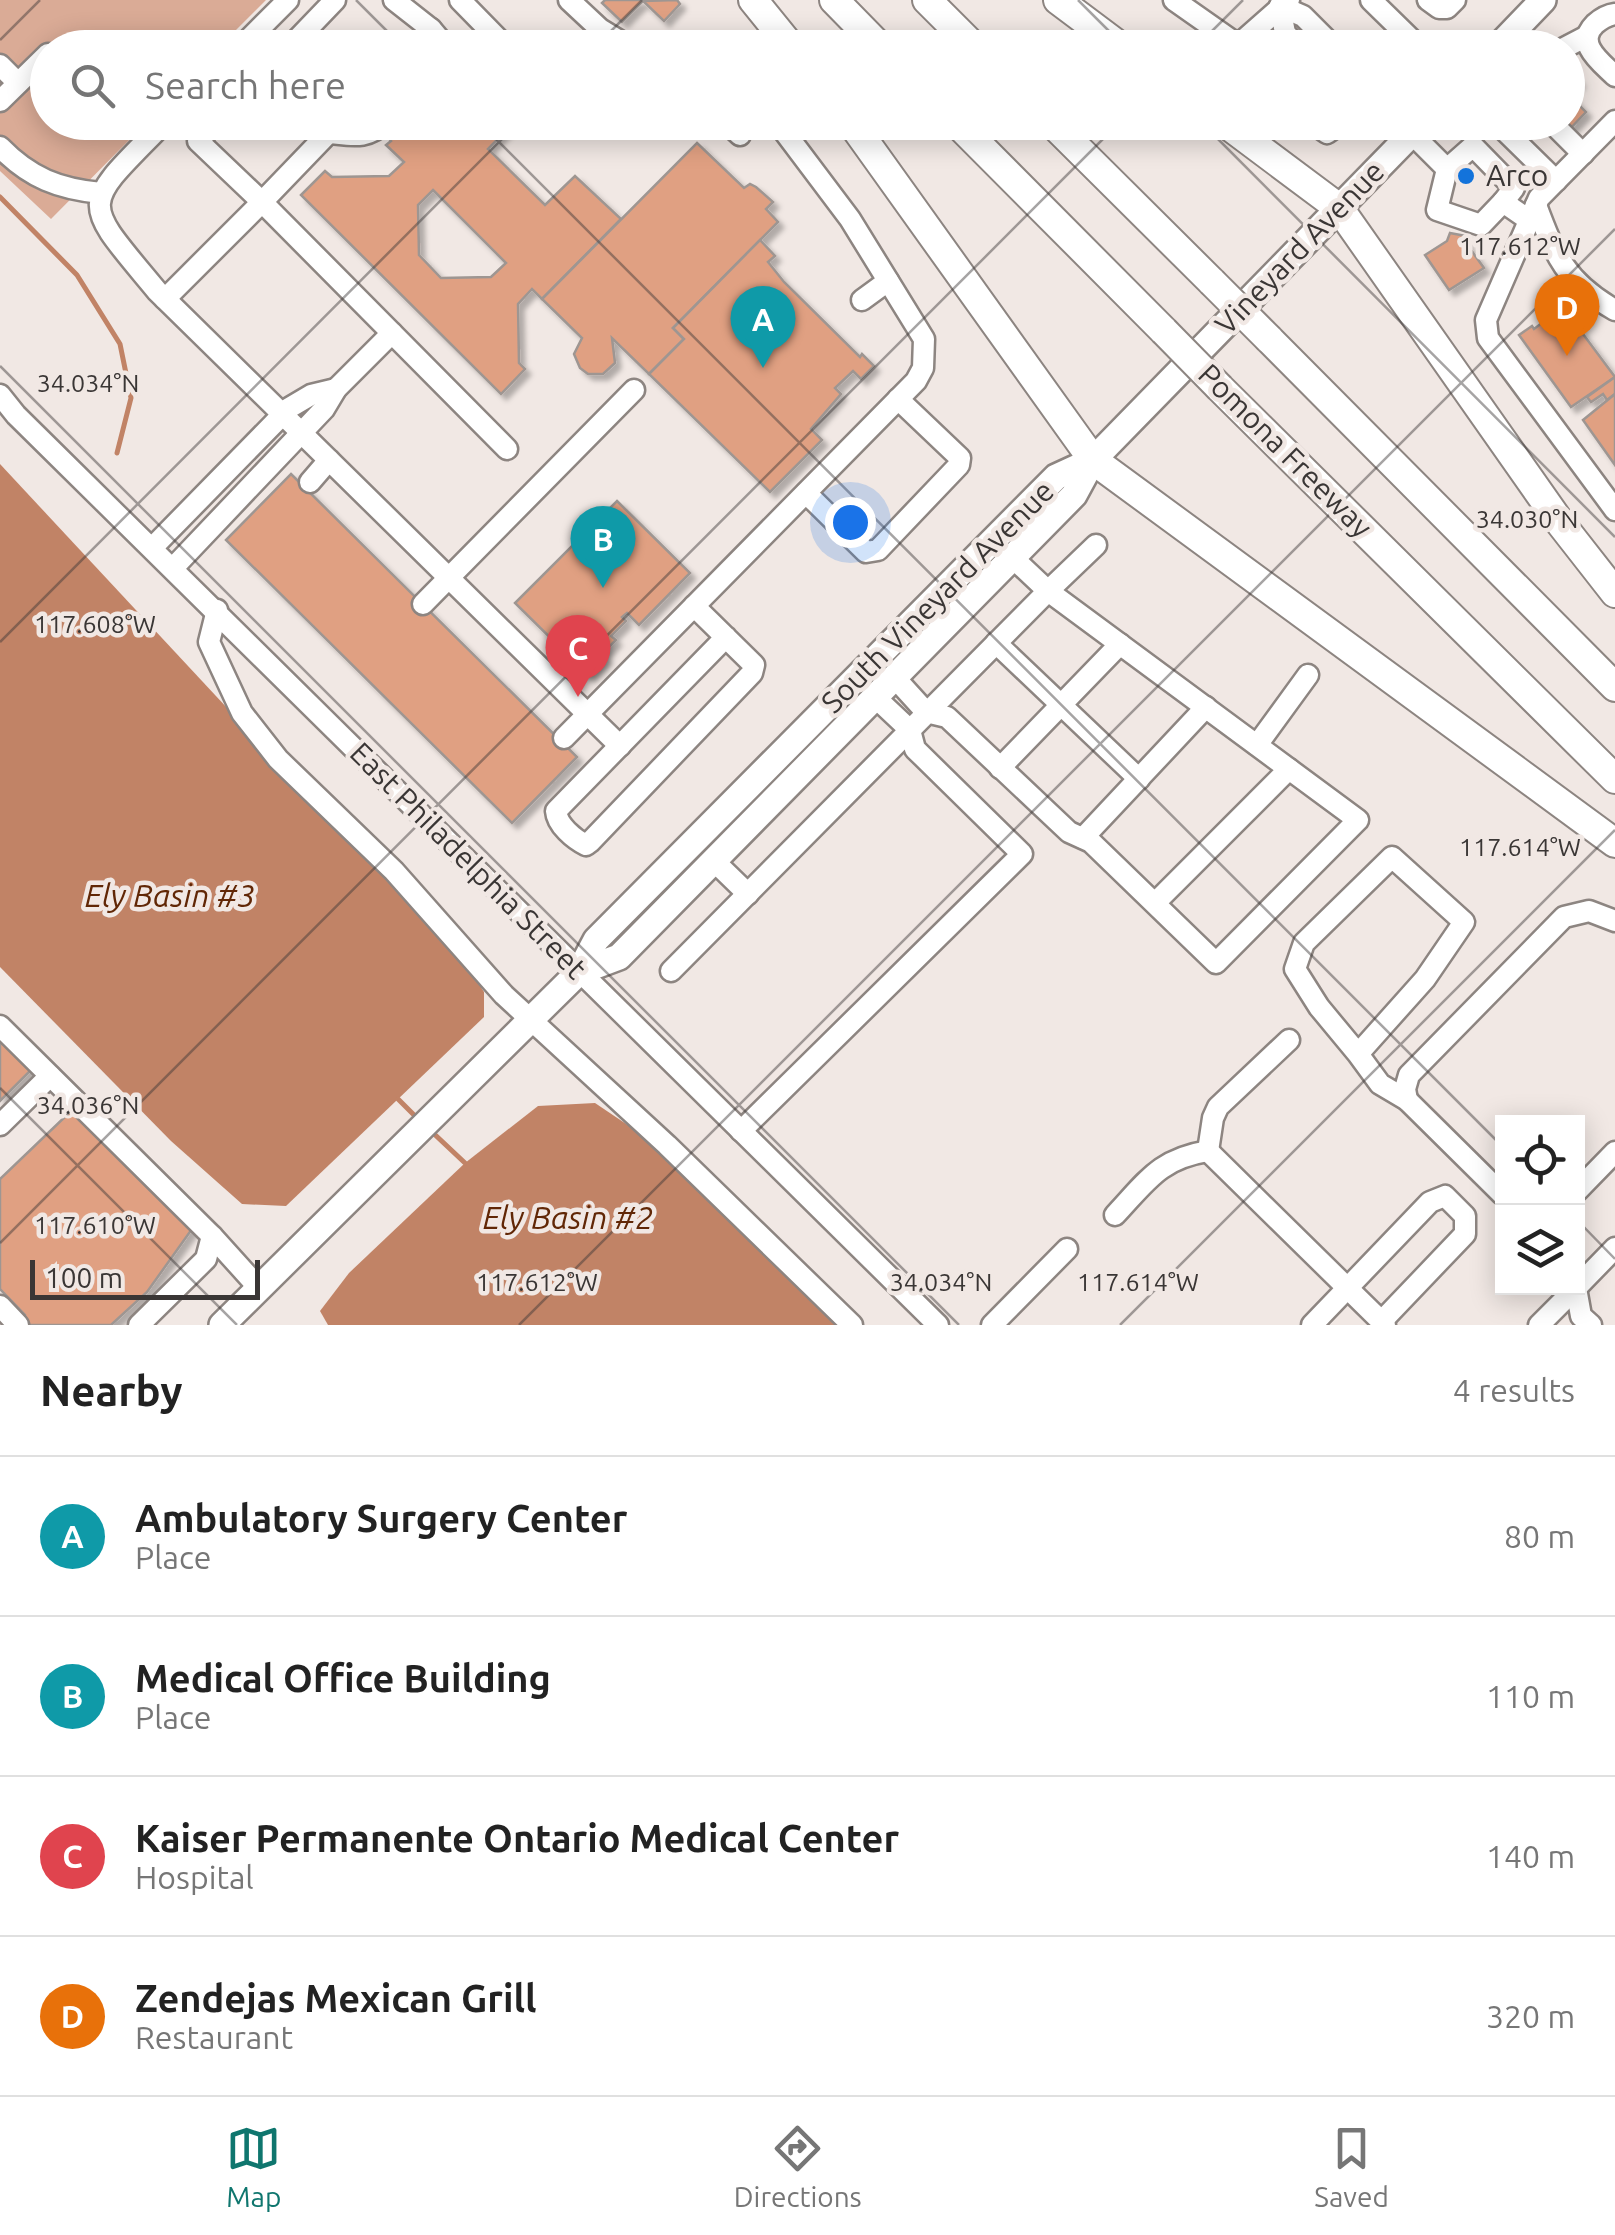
<!DOCTYPE html>
<html lang="en">
<head>
<meta charset="utf-8">
<style>
	body { margin:0; font-family:Ubuntu,sans-serif; background:#f2f2f2; color:#222 }
	.controls { position:absolute; right:30px; bottom:30px; display:grid; overflow:hidden; border-radius:0px; box-shadow:0 5px 25px #0003 }
	.controls button { width:90px; height:90px; display:grid; place-items:center; padding:0; border:0; border-bottom:2px solid #e0e0e0; background:#fff; color:#222; font:50px sans-serif }
	.scale { position:absolute; left:30px; bottom:25px; width:230px; box-sizing:border-box; padding-left:10px; border:5px solid #3a3635; border-top:0; font-size:28px; line-height:35px; white-space:nowrap; color:#3a3635; -webkit-text-stroke:8px #f1e8e4; paint-order:stroke }
	.you { position:absolute; left:850px; top:522px; width:35px; height:35px; margin:-25px; border:8px solid #fff; border-radius:50%; background:#1a73e8; box-shadow:0 0 0 15px #1a73e833 }
	.badge { display:grid; place-items:center; width:65px; height:65px; border-radius:50%; background:#0f766e; color:#fff; font-size:32px; font-weight:700 }
	.pin { position:absolute; translate:-50% -82px; filter:drop-shadow(0 2px 5px #0008) }
	.pin::after { content:''; position:absolute; top:52px; width:35px; height:30px; background:inherit; clip-path:polygon(0 0,100% 0,50% 100%) }
	.list { margin:0; padding:0; list-style:none }
	h2 { display:flex; justify-content:space-between; align-items:center; height:130px; margin:0; padding:0 40px; font-size:42px }
	h2 small { font-size:32px; font-weight:400; color:#767676 }
	.list li { display:grid; grid-template-columns:65px 1fr auto; gap:30px; align-items:center; box-sizing:border-box; height:160px; padding:0 40px; border-top:2px solid #e0e0e0 }
	.list b { display:block; font-size:38px; white-space:nowrap }
	.list p { margin:0; font-size:32px; white-space:nowrap; color:#767676 }
	.list em { font-size:32px; font-style:normal; color:#767676 }
	.icon { flex:none; width:55px; height:55px; fill:none; stroke:currentColor; stroke-width:2; stroke-linecap:round; stroke-linejoin:round }
	.map { position:relative; flex:none; width:1615px; height:1325px; overflow:hidden }
	.search { position:absolute; background:#fff; box-shadow:0 5px 25px #0003; left:30px; right:30px; top:30px; height:110px; display:flex; align-items:center; gap:25px; box-sizing:border-box; padding:0 35px; border-radius:55px; color:#767676; font-size:38px }
	.sheet { height:770px; background:#fff }
	nav { display:flex; justify-content:space-around; align-items:center; box-sizing:border-box; height:140px; border-top:2px solid #e0e0e0; background:#fff; font-size:28px; color:#767676 }
	nav a { display:grid; justify-items:center; gap:5px }
	nav .on { color:#0f766e }
	.map>svg:first-child { display:block }
</style>
</head>
<body>
<div class="map">
<svg width="1615" height="1325" viewBox="0 0 1615 1325">
	<defs>
		<filter id="shadow"><feDropShadow dx="5.5" dy="5.5" stdDeviation="2.5" flood-color="#0004"/></filter>
	</defs>
	<rect width="100%" height="100%" fill="#f1e8e4"/>
	<path fill="#daab96" d="M 0,0 L 266,0 L 219,47 L 48,48 L 48,122 L 146,123 L 51,219 L 0,171 Z"/>
	<g fill="#c18366">
		<path d="M 0,464 L 469,968 L 484,992 L 484,1017 L 286,1206 L 242,1204 L 171,1141 L 0,967 Z"/>
		<path d="M 595,1103 L 650,1140 L 838,1325 L 328,1325 L 320,1311 L 349,1273 L 465,1163 L 538,1106 Z"/>
	</g>
	<g fill="none" stroke-linecap="round" stroke-linejoin="round">
		<g stroke="#c18366" stroke-width="5">
			<path d="M 0,197 L 77,275 L 120,344 L 131,398 L 117,453"/>
			<path d="M 398,1099 L 419,1120"/>
			<path d="M 431,1131 L 465,1163"/>
		</g>
	</g>
	<g fill="#e0a082" stroke="#9e9692" stroke-width="2.5" fill-rule="evenodd" filter="url(#shadow)">
		<path d="M 605,0 L 644,0 L 622,22 L 602,3 Z"/>
		<path d="M 677,0 L 680,4 L 664,21 L 643,1 Z"/>
		<path d="M 1568,70 L 1579,82 L 1568,92 Z"/>
		<path d="M 1568,94 L 1586,112 L 1567,132 L 1558,122 L 1568,122 Z"/>
		<path d="M 426,122 L 514,122 L 488,149 L 545,205 L 575,176 L 621,219 L 542,299 L 532,289 L 518,304 L 519,363 L 525,369 L 501,394 L 301,195 L 325,171 L 332,177 L 389,176 L 404,162 L 386,145 L 391,141 L 388,137 L 400,124 L 414,135 ZM 433,190 L 506,263 L 491,277 L 441,278 L 419,255 L 418,205 Z"/>
		<path d="M 697,143 L 744,188 L 750,184 L 756,187 L 773,202 L 766,209 L 778,222 L 673,328 L 684,339 L 649,374 L 612,338 L 615,363 L 603,374 L 588,374 L 580,368 L 574,354 L 582,338 L 542,299 Z"/>
		<path d="M 1450,233 L 1466,236 L 1466,243 L 1484,268 L 1449,290 L 1425,255 L 1447,241 Z"/>
		<path d="M 760,240 L 775,256 L 768,262 L 784,282 L 860,357 L 862,354 L 874,366 L 861,379 L 853,371 L 835,388 L 841,394 L 811,429 L 822,440 L 770,492 L 649,374 L 684,339 L 673,328 Z"/>
		<path d="M 1555,313 L 1572,336 L 1580,330 L 1615,377 L 1571,407 L 1519,335 L 1532,326 L 1534,329 Z"/>
		<path d="M 1615,377 L 1615,394 L 1607,400 L 1603,394 L 1591,402 L 1587,397 Z"/>
		<path d="M 1615,394 L 1615,465 L 1583,420 Z"/>
		<path d="M 291,474 L 577,757 L 512,823 L 226,540 Z"/>
		<path d="M 617,501 L 690,573 L 639,625 L 627,613 L 622,617 L 626,621 L 611,636 L 616,640 L 602,654 L 606,658 L 589,676 L 515,603 Z"/>
		<path d="M 0,1033 L 34,1067 L 0,1101 Z"/>
		<path d="M 71,1111 L 192,1229 L 147,1292 L 111,1325 L 24,1325 L 25,1315 L 0,1289 L 0,1179 Z"/>
	</g>
	<g fill="none" stroke-linecap="round" stroke-linejoin="round">
		<defs>
			<g id="minor">
				<path d="M 394,0 L 431,29 L 413,48"/>
				<path d="M 460,0 L 507,48"/>
				<path d="M 569,0 L 600,29 L 631,48"/>
				<path d="M 1174,0 L 1238,45 L 1289,0"/>
				<path d="M 1371,0 L 1420,48"/>
				<path d="M 1428,0 L 1439,8 L 1447,8 L 1455,0"/>
				<path d="M 1280,6 L 1303,16 L 1335,48"/>
				<path d="M 1280,6 L 1285,33 L 1299,48"/>
				<path d="M 1615,14 C 1607,15 1602,18 1595,24 C 1575,44 1601,62 1615,76"/>
				<path d="M 431,29 L 447,48"/>
				<path d="M 240,48 L 288,0"/>
				<path d="M 289,48 L 335,0"/>
				<path d="M 1564,48 L 1587,36"/>
				<path d="M 0,65 L 18,83"/>
				<path d="M 0,101 L 48,54"/>
				<path d="M 1615,121 L 1539,198 L 1486,320 L 1488,338 L 1615,510"/>
				<path d="M 165,122 C 79,209 80,198 157,291 L 620,746"/>
				<path d="M 339,122 L 262,202 L 507,449"/>
				<path d="M 726,122 L 740,135"/>
				<path d="M 1311,122 L 1327,133 L 1343,122"/>
				<path d="M 1496,122 L 1556,181"/>
				<path d="M 1551,122 L 1583,154"/>
				<path d="M 329,133 C 351,135 368,140 385,122"/>
				<path d="M 1412,134 L 1447,169 L 1437,210 L 1481,225 L 1503,202 L 1529,220"/>
				<path d="M 0,147 C 30,178 59,189 101,193"/>
				<path d="M 1447,169 L 1473,146 L 1514,188 L 1503,202"/>
				<path d="M 1536,205 C 1555,256 1566,282 1615,310"/>
				<path d="M 165,299 L 262,202 L 198,141 L 216,122"/>
				<path d="M 862,300 L 888,281"/>
				<path d="M 0,395 L 16,415 L 938,1325"/>
				<path d="M 310,482 L 329,460"/>
				<path d="M 806,493 L 866,552 L 878,550 L 959,465 L 960,458 L 898,399"/>
				<path d="M 152,548 L 289,408 L 311,395 L 336,389"/>
				<path d="M 1013,558 L 1048,591 L 1096,545"/>
				<path d="M 173,568 L 324,409 L 336,389 L 392,333"/>
				<path d="M 423,604 L 634,390"/>
				<path d="M 694,606 L 754,665 L 752,673 L 590,842 L 586,845 C 574,839 557,825 556,811 L 726,637"/>
				<path d="M 217,610 L 209,642 L 242,713 L 278,759 L 394,871 L 504,995 L 667,1145 L 852,1325"/>
				<path d="M 996,643 L 1139,779"/>
				<path d="M 564,738 L 916,381 L 923,368 L 924,339 L 850,219 L 777,122"/>
				<path d="M 1257,745 L 1308,675"/>
				<path d="M 1000,768 L 1120,644"/>
				<path d="M 1083,838 L 1206,707"/>
				<path d="M 714,861 L 748,894"/>
				<path d="M 1155,903 L 1289,769"/>
				<path d="M 671,971 L 1048,591 L 1358,820 L 1216,963 L 1091,842 L 1069,832 L 947,717 L 926,712 L 896,679"/>
				<path d="M 0,1026 L 212,1236 L 206,1259 L 139,1325"/>
				<path d="M 1358,1054 L 1319,1007 L 1295,969 L 1304,943 L 1392,857 L 1464,922 L 1425,979 L 1358,1054 L 1380,1084 L 1407,1100 L 1502,1194"/>
				<path d="M 1407,1100 L 1405,1089 L 1409,1075 L 1564,917 L 1589,911 L 1615,921"/>
				<path d="M 0,1125 L 50,1076"/>
				<path d="M 741,1131 L 1022,854 L 915,749 L 910,730 L 876,698"/>
				<path d="M 1208,1151 L 1385,1325"/>
				<path d="M 1208,1151 L 1213,1118 L 1218,1107 L 1289,1040"/>
				<path d="M 1578,1190 L 1615,1152"/>
				<path d="M 1115,1215 C 1147,1181 1159,1159 1208,1151"/>
				<path d="M 212,1236 L 259,1288"/>
				<path d="M 1578,1286 L 1615,1248"/>
				<path d="M 1576,1288 L 1581,1316 L 1591,1325"/>
				<path d="M 0,1306 L 18,1325"/>
				<path d="M 992,1325 L 1067,1249"/>
				<path d="M 1312,1325 L 1430,1202 L 1445,1196 L 1465,1216 L 1465,1234 L 1381,1322"/>
				<path d="M 1539,1325 L 1576,1288"/>
			</g>
			<g id="major">
				<path d="M 1497,48 L 1543,0"/>
				<path d="M 579,972 L 619,957 L 1074,495 L 1093,460 L 1423,122"/>
				<path d="M 222,1325 L 579,972 L 596,940 L 1056,477 L 1093,460"/>
			</g>
			<g id="highway">
				<path d="M 753,0 L 792,48"/>
				<path d="M 834,0 L 881,48"/>
				<path d="M 927,0 L 975,48"/>
				<path d="M 1058,0 L 1122,48"/>
				<path d="M 851,122 L 1093,460 L 1615,843"/>
				<path d="M 956,122 L 1164,331"/>
				<path d="M 1051,122 L 1212,282"/>
				<path d="M 1224,122 L 1339,208 L 1561,524 L 1615,593"/>
				<path d="M 1269,339 L 1615,687"/>
				<path d="M 1220,388 L 1615,779"/>
			</g>
		</defs>
		<use href="#minor" stroke="#8d8581" stroke-width="25"/>
		<use href="#major" stroke="#8d8581" stroke-width="30"/>
		<use href="#highway" stroke="#8d8581" stroke-width="32"/>
		<use href="#minor" stroke="#fff" stroke-width="20"/>
		<use href="#major" stroke="#fff" stroke-width="25"/>
		<use href="#highway" stroke="#fff" stroke-width="28"/>
		<defs>
			<g id="highway-bridge">
				<path d="M 1212,282 L 1269,339"/>
				<path d="M 1164,331 L 1220,388"/>
			</g>
		</defs>
		<use href="#highway-bridge" stroke="#8d8581" stroke-width="32" stroke-linecap="butt"/>
		<use href="#highway-bridge" stroke="#fff" stroke-width="28"/>
	</g>
	<path fill="none" stroke="#3a3635" stroke-width="2.5" stroke-opacity="0.45" d="M 356,0 L 404,48M 1078,0 L 1126,48M 0,40 L 40,0M 594,48 L 642,0M 1195,48 L 1243,0M 479,122 L 1502,1146M 1201,122 L 1615,537M 0,366 L 959,1325M 0,642 L 519,122M 0,1088 L 237,1325M 1578,1221 L 1615,1259M 0,1243 L 1120,122M 519,1325 L 1615,229M 1120,1325 L 1615,830"/>
	<circle fill="#1373db" stroke="#f1e8e4" stroke-width="4" cx="1466" cy="176" r="10"/>
	<g text-anchor="middle" stroke-width="9" stroke-linejoin="round" paint-order="stroke">
		<g font-size="30" fill="#3a3635" stroke="#f1e8e4" text-anchor="start">
			<text x="1486" y="186">Arco</text>
		</g>
		<g font-size="30" fill="#3a3635" stroke="#f1e8e4">
			<text transform="translate(1300 248) rotate(-46)" y="10">Vineyard Avenue</text>
			<text transform="translate(1285 451) rotate(45)" y="10">Pomona Freeway</text>
			<text transform="translate(938 597) rotate(-45)" y="10">South Vineyard Avenue</text>
			<text transform="translate(468 861) rotate(45)" y="10">East Philadelphia Street</text>
		</g>
		<g font-size="32" font-style="italic" fill="#612706" stroke="#f1e8e4">
			<text x="170" y="907">Ely Basin #3</text>
			<text x="568" y="1229">Ely Basin #2</text>
		</g>
	</g>
	<g font-size="25" text-anchor="middle" fill="#3a3635" stroke="#f1e8e4" stroke-width="9" stroke-linejoin="round" paint-order="stroke">
		<text x="1520" y="255">117.612°W</text>
		<text x="88" y="392">34.034°N</text>
		<text x="1527" y="528">34.030°N</text>
		<text x="95" y="633">117.608°W</text>
		<text x="1520" y="856">117.614°W</text>
		<text x="88" y="1114">34.036°N</text>
		<text x="95" y="1234">117.610°W</text>
		<text x="537" y="1291">117.612°W</text>
		<text x="1138" y="1291">117.614°W</text>
		<text x="941" y="1291">34.034°N</text>
	</g>
</svg>
<div class="controls">
<button><svg class="icon" aria-label="locate" viewBox="0 0 24 24"><circle cx="12" cy="12" r="6"/><path d="M12 2v4M12 18v4M2 12h4M18 12h4"/></svg></button>
<button><svg class="icon" aria-label="layers" viewBox="0 0 24 24"><path d="M12 4l9 5-9 5-9-5zM3 14l9 5 9-5"/></svg></button>
</div>
<div class="scale">100 m</div>
<div class="you"></div>
<div class="pin badge" style="left:763px;top:368px;background:#0f9aa8">A</div>
<div class="pin badge" style="left:603px;top:588px;background:#0f9aa8">B</div>
<div class="pin badge" style="left:578px;top:697px;background:#e0444e">C</div>
<div class="pin badge" style="left:1567px;top:356px;background:#e8710a">D</div>
<div class="search"><svg class="icon" aria-label="search" viewBox="0 0 24 24"><circle cx="10" cy="10" r="6"/><path d="M15 15l6 6"/></svg>Search here</div>
</div>
<section class="sheet">
<h2>Nearby<small>4 results</small></h2>
<ul class="list">
<li><span class="badge" style="background:#0f9aa8">A</span><div><b>Ambulatory Surgery Center</b><p>Place</p></div><em>80 m</em></li>
<li><span class="badge" style="background:#0f9aa8">B</span><div><b>Medical Office Building</b><p>Place</p></div><em>110 m</em></li>
<li><span class="badge" style="background:#e0444e">C</span><div><b>Kaiser Permanente Ontario Medical Center</b><p>Hospital</p></div><em>140 m</em></li>
<li><span class="badge" style="background:#e8710a">D</span><div><b>Zendejas Mexican Grill</b><p>Restaurant</p></div><em>320 m</em></li>
</ul>
</section>
<nav>
<a class="on"><svg class="icon" aria-label="map" viewBox="0 0 24 24"><path d="M3 6l6-2 6 2 6-2v14l-6 2-6-2-6 2zM9 4v14M15 6v14"/></svg>Map</a>
<a><svg class="icon" aria-label="directions" viewBox="0 0 24 24"><path d="M12 3l9 9-9 9-9-9zM9 14v-3h6M13 9l2 2-2 2"/></svg>Directions</a>
<a><svg class="icon" aria-label="saved" viewBox="0 0 24 24"><path d="M7 4h10v16l-5-4-5 4z"/></svg>Saved</a>
</nav>
</body>
</html>
